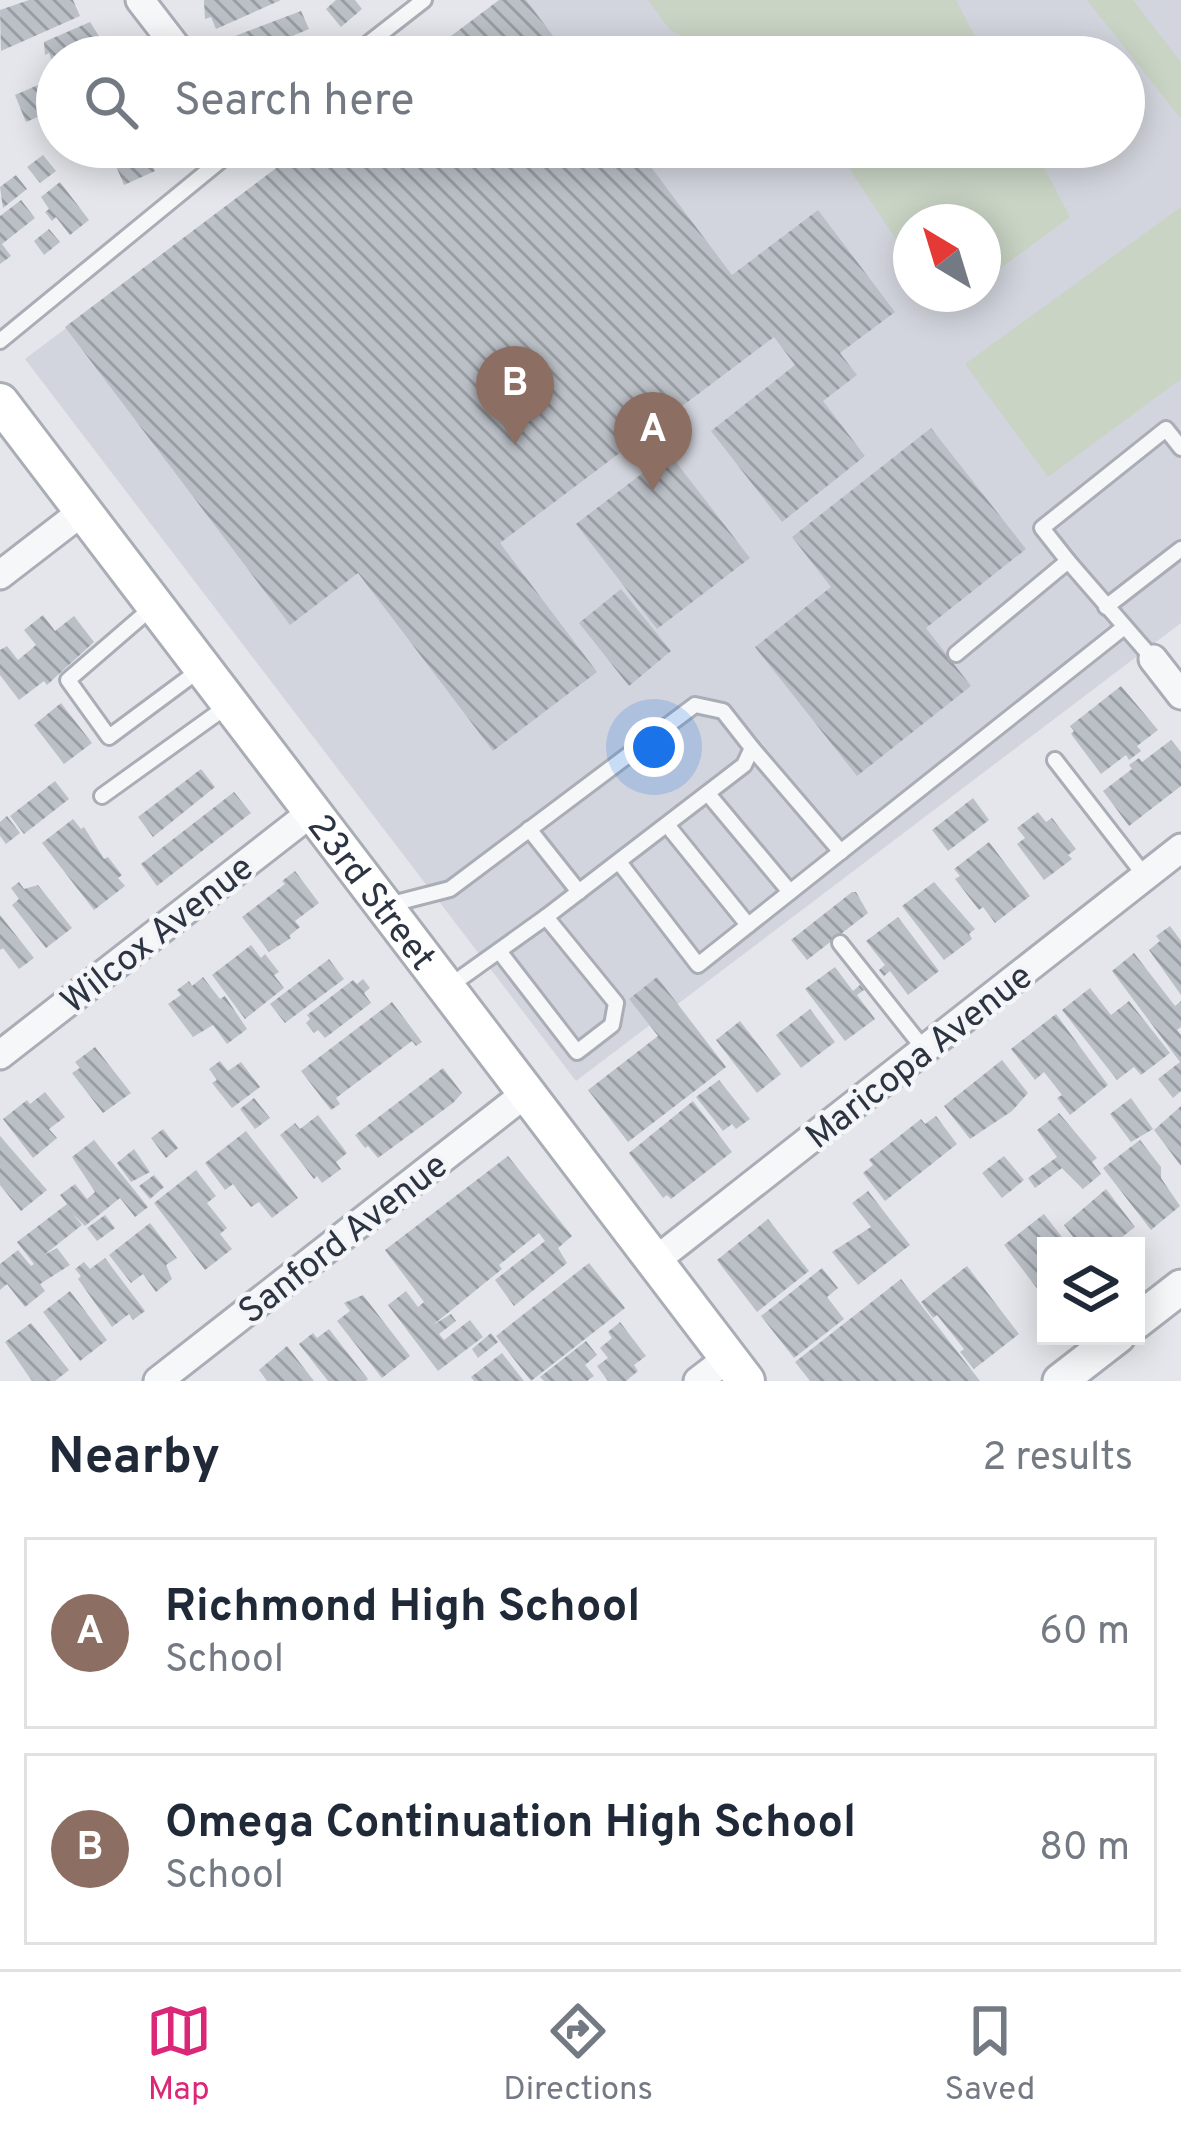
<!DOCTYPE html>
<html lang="en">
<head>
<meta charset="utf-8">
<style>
	body { margin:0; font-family:Overpass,sans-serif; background:#f6f6f7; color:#1f2937 }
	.controls { position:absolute; right:36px; bottom:36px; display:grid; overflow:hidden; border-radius:0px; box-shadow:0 6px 30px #0003 }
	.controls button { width:108px; height:108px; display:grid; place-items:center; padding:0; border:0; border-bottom:3px solid #e0e1e3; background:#fff; color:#1f2937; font:60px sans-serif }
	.compass { position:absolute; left:893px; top:204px; width:108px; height:108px; border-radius:50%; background:#fff; box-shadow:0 6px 30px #0003; rotate:322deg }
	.you { position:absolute; left:654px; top:747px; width:42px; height:42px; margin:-30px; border:9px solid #fff; border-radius:50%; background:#1a73e8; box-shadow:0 0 0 18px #1a73e833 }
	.badge { display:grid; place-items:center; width:78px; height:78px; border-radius:50%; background:#db2777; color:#fff; font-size:39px; font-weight:700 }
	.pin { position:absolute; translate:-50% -99px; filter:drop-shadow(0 3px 6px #0008) }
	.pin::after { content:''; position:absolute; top:63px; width:42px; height:36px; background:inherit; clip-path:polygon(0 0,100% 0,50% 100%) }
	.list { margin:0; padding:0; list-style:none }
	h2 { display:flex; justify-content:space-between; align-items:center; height:156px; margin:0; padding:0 48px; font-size:51px }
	h2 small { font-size:39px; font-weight:400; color:#747a83 }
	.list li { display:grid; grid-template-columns:78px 1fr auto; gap:36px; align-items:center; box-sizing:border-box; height:192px; margin:0 24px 24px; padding:0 24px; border:3px solid #e0e1e3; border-radius:0px }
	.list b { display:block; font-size:45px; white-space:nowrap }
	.list p { margin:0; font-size:39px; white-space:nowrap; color:#747a83 }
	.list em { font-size:39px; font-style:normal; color:#747a83 }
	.icon { flex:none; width:66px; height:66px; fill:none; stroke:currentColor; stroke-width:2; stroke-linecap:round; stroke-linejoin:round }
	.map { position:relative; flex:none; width:1181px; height:1381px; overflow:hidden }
	.search { position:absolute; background:#fff; box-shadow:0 6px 30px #0003; left:36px; right:36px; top:36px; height:132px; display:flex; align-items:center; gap:30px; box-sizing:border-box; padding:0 42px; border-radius:66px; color:#747a83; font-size:45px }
	.sheet { height:588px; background:#fff }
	nav { display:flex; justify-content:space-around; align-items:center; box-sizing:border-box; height:168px; border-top:3px solid #e0e1e3; background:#fff; font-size:33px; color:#747a83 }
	nav a { display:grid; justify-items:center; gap:6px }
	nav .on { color:#db2777 }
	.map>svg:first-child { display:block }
</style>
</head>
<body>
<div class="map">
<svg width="1181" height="1381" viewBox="0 0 1181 1381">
	<defs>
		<pattern id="building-back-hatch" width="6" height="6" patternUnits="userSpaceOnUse" patternTransform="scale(3)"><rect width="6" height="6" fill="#bbc0c7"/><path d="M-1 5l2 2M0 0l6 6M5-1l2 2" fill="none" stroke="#989da3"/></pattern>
	</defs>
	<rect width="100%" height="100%" fill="#e4e6eb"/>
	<path fill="#d2d5dd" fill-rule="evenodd" d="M 503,0 L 1181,0 L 1181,623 L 576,1081 L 25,359 L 307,147 L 1124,147 L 1124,57 L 427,57 ZM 911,222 L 983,222 L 983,294 L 911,294 Z"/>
	<g fill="#c9d4c5">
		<path d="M 648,0 L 956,0 L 986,57 L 720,57 L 669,29 Z"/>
		<path d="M 1087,0 L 1133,0 L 1181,62 L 1181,119 Z"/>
		<path d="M 835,147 L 1033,147 L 1070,217 L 983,281 L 983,222 L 911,222 L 911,262 Z"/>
		<path d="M 1181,207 L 1181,379 L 1048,477 L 965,364 Z"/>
	</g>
	<g fill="url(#building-back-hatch)">
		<path d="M 29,0 L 73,0 L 80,16 L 1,51 L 0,10 Z"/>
		<path d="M 204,0 L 281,0 L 216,29 L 211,17 L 205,19 Z"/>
		<path d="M 336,0 L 355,0 L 362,9 L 341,27 L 326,9 Z"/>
		<path d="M 499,0 L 526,0 L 569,57 L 423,57 Z"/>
		<path d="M 301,11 L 309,29 L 276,43 L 281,57 L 243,57 L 239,46 L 235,48 L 231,40 L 235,36 Z"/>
		<path d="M 90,22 L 109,52 L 97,57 L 57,57 L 53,63 L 49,53 L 45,55 L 44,42 Z"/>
		<path d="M 45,82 L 56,109 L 26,122 L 15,95 Z"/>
		<path d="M 304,147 L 636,147 L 732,275 L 818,210 L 895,312 L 840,353 L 857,375 L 823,401 L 865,456 L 782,522 L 711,431 L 795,365 L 774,337 L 500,543 L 597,672 L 493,751 L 358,573 L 290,625 L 65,327 Z"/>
		<path d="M 146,152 L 155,171 L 124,185 L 116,166 Z"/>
		<path d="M 43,155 L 56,171 L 40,183 L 27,167 Z"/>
		<path d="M 16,175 L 27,189 L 3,208 L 0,187 Z"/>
		<path d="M 60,182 L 89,220 L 70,235 L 56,217 L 52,221 L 45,212 L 49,209 L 41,197 Z"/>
		<path d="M 21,200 L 35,218 L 2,244 L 11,256 L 0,264 L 0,216 Z"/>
		<path d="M 49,229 L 60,242 L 44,255 L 34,241 Z"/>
		<path d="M 931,428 L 1026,549 L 926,628 L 971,686 L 857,776 L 755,647 L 831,587 L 792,537 Z"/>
		<path d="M 669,453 L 750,558 L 657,629 L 576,524 Z"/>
		<path d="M 621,589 L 671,651 L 629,686 L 579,623 Z"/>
		<path d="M 43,615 L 55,631 L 74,616 L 94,642 L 47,685 L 44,681 L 19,700 L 0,675 L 0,650 L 7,646 L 18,660 L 36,645 L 24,630 Z"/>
		<path d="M 1121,686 L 1158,730 L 1137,746 L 1141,751 L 1129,760 L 1126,755 L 1101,774 L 1071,734 L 1074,731 L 1070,726 Z"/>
		<path d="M 61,703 L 92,743 L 64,764 L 34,725 Z"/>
		<path d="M 1171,740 L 1181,752 L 1181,786 L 1129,826 L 1103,791 L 1132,769 L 1129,765 L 1139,758 L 1142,762 Z"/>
		<path d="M 201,769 L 215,787 L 153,837 L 138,817 Z"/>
		<path d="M 55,781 L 69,799 L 24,834 L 10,816 Z"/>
		<path d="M 234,792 L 251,813 L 157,886 L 141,864 Z"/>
		<path d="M 973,798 L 989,820 L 948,851 L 932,830 Z"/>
		<path d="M 1038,812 L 1046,822 L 1052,818 L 1076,849 L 1068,855 L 1072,859 L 1044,880 L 1017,844 L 1025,838 L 1017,828 Z"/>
		<path d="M 7,816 L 20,833 L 6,844 L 0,836 L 0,822 Z"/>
		<path d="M 73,819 L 81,829 L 84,827 L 104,859 L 108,857 L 122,875 L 118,878 L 125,886 L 94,910 L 42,843 Z"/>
		<path d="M 989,842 L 1030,896 L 995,923 L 983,907 L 979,910 L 955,879 L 960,876 L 954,869 Z"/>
		<path d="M 295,871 L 319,903 L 295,921 L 300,927 L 289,936 L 291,938 L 269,952 L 242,917 L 285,884 L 282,881 Z"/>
		<path d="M 19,882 L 24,889 L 38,885 L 72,928 L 46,948 L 12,905 L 19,899 L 11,888 Z"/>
		<path d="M 934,882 L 975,929 L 969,934 L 972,939 L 944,960 L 902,906 Z"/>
		<path d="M 852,892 L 856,892 L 868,913 L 807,960 L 791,940 Z"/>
		<path d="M 0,915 L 34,958 L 19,969 L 3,948 L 0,950 Z"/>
		<path d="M 898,917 L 939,971 L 908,995 L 890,971 L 884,976 L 879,970 L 885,965 L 866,941 Z"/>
		<path d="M 1170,926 L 1181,941 L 1181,995 L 1149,950 L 1160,941 L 1156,936 Z"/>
		<path d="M 251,945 L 261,958 L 265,954 L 279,972 L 274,975 L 284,988 L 245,1019 L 212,975 Z"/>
		<path d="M 1134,953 L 1175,1006 L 1181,1001 L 1181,1027 L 1177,1030 L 1181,1035 L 1181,1091 L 1173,1098 L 1158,1079 L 1180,1062 L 1112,971 Z"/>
		<path d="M 329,959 L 344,979 L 285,1023 L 270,1004 Z"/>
		<path d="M 835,967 L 853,991 L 860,985 L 864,990 L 857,995 L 875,1019 L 845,1041 L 805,989 Z"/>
		<path d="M 203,977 L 220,999 L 225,996 L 247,1029 L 227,1044 L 213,1025 L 193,1037 L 168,1004 L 181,995 L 177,990 L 189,981 L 192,986 Z"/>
		<path d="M 657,977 L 726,1067 L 628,1142 L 588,1090 L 658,1036 L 629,999 Z"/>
		<path d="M 363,979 L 370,988 L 364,993 L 371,1003 L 325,1038 L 318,1030 L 314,1033 L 306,1023 L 310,1019 L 307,1015 L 353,980 L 357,984 Z"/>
		<path d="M 1090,988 L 1111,1015 L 1129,1001 L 1170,1053 L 1141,1075 L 1134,1067 L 1117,1080 L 1062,1010 Z"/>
		<path d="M 392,1002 L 422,1042 L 416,1046 L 412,1041 L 336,1098 L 340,1104 L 331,1110 L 301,1071 Z"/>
		<path d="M 810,1009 L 835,1042 L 801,1068 L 776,1035 Z"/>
		<path d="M 1056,1014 L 1108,1085 L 1070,1115 L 1057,1098 L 1062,1095 L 1044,1072 L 1035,1080 L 1011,1049 Z"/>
		<path d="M 740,1021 L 781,1074 L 757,1093 L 716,1040 Z"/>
		<path d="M 95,1047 L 131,1093 L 103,1113 L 72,1073 L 80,1068 L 75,1062 Z"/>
		<path d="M 1002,1060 L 1028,1093 L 1012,1111 L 970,1139 L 944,1106 Z"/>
		<path d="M 220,1061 L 228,1071 L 241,1062 L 260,1087 L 232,1108 L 212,1083 L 217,1080 L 209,1069 Z"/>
		<path d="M 443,1068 L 462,1093 L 453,1103 L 378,1158 L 368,1146 L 365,1148 L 355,1135 Z"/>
		<path d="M 719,1080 L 750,1119 L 736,1129 L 732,1124 L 723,1131 L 696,1097 Z"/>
		<path d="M 45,1092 L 65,1117 L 49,1129 L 57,1138 L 33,1158 L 3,1119 L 27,1100 L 30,1104 Z"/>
		<path d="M 254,1098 L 270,1118 L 255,1129 L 240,1109 Z"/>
		<path d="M 1131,1098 L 1153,1129 L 1131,1142 L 1110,1114 Z"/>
		<path d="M 693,1101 L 732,1152 L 671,1199 L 667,1195 L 663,1198 L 629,1153 Z"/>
		<path d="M 1181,1106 L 1181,1166 L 1154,1130 Z"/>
		<path d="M 1059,1113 L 1097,1158 L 1092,1162 L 1101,1174 L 1083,1189 L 1062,1168 L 1035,1188 L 1028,1178 L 1057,1157 L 1037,1130 Z"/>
		<path d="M 318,1115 L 347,1153 L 336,1162 L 341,1169 L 322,1183 L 317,1176 L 314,1179 L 280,1135 L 295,1123 L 300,1129 Z"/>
		<path d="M 936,1116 L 957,1144 L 885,1201 L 863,1173 L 873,1165 L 869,1160 L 921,1119 L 925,1124 Z"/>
		<path d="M 163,1129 L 178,1148 L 166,1158 L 151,1138 Z"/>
		<path d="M 246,1131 L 298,1198 L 272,1218 L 259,1202 L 251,1207 L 233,1184 L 225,1190 L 205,1163 Z"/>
		<path d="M 0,1136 L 47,1190 L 21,1211 L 0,1185 Z"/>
		<path d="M 94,1140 L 148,1207 L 135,1217 L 120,1198 L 85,1226 L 72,1213 L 82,1225 L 44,1255 L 57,1248 L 70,1265 L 40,1284 L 45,1291 L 25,1307 L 7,1284 L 0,1290 L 0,1264 L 18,1250 L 31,1266 L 34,1264 L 17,1242 L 67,1204 L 60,1195 L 75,1184 L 87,1199 L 95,1192 L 72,1157 Z"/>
		<path d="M 1140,1140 L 1161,1167 L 1161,1178 L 1180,1206 L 1151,1230 L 1103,1168 Z"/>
		<path d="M 134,1149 L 150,1172 L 131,1182 L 117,1163 Z"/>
		<path d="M 508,1156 L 572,1236 L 558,1248 L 567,1263 L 514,1306 L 495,1280 L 545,1241 L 539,1233 L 499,1265 L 502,1269 L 433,1325 L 451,1314 L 456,1321 L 439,1334 L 444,1340 L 470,1320 L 483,1337 L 438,1371 L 388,1305 L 406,1291 L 418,1307 L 424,1302 L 385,1250 Z"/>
		<path d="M 1004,1156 L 1024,1180 L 1002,1198 L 982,1173 Z"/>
		<path d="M 196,1170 L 216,1196 L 207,1203 L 227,1228 L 220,1234 L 232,1249 L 205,1270 L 154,1203 Z"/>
		<path d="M 154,1175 L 164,1187 L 150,1199 L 139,1186 Z"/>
		<path d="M 1106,1189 L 1135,1227 L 1122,1237 L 1129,1246 L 1080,1246 L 1064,1225 Z"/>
		<path d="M 868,1191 L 910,1245 L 858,1285 L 832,1252 L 871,1227 L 852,1203 Z"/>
		<path d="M 1044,1214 L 1069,1246 L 1046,1246 L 1046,1286 L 1039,1291 L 1004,1245 Z"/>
		<path d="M 105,1215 L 115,1228 L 97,1241 L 87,1228 Z"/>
		<path d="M 768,1219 L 809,1271 L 757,1312 L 717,1260 Z"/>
		<path d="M 150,1223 L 177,1258 L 166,1265 L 172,1279 L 156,1292 L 143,1274 L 131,1283 L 109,1255 Z"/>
		<path d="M 105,1258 L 145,1311 L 133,1320 L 129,1314 L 112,1327 L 78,1279 L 81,1276 L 75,1269 L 84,1262 L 90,1269 Z"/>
		<path d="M 589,1263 L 625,1308 L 531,1381 L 496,1336 Z"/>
		<path d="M 967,1266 L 1019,1334 L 974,1369 L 960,1352 L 964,1349 L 937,1315 L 933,1318 L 921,1302 Z"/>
		<path d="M 822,1268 L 838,1288 L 827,1297 L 844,1319 L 794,1358 L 761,1316 Z"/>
		<path d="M 901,1279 L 980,1381 L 810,1381 L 795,1362 Z"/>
		<path d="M 70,1291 L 107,1340 L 80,1361 L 43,1312 Z"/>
		<path d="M 363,1295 L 410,1356 L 382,1378 L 337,1321 L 350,1311 L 344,1303 Z"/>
		<path d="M 620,1322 L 646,1356 L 634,1365 L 638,1371 L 626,1381 L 608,1381 L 597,1366 L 608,1358 L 600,1348 L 612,1338 L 608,1332 Z"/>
		<path d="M 31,1323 L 69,1370 L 55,1381 L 32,1381 L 5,1342 Z"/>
		<path d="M 329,1329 L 368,1379 L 366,1381 L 328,1381 L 299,1344 L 313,1333 L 317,1338 Z"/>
		<path d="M 491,1333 L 498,1342 L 478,1358 L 472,1349 Z"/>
		<path d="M 586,1341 L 597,1355 L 585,1365 L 594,1376 L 587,1381 L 544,1381 L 540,1377 Z"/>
		<path d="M 287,1346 L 314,1381 L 267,1381 L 259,1370 Z"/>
		<path d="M 502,1353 L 524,1381 L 474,1381 L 471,1377 Z"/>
	</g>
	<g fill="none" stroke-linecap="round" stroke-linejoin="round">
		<defs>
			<g id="service">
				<path d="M 351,57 L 424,0"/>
				<path d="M 0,341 L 237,147"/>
				<path d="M 1068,561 L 1042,528 L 1166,429 L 1181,448"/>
				<path d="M 155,605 L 68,680 L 109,737 L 202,668"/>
				<path d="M 1106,607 L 1181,549"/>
				<path d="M 956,654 L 1068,561 L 1153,659"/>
				<path d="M 752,748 L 841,852"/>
				<path d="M 1055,760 L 1145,876"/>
				<path d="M 709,795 L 790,892"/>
				<path d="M 102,796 L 230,704"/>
				<path d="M 668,826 L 748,925"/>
				<path d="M 529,829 L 579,892"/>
				<path d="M 619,862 L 698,965 L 1123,628"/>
				<path d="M 388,905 L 450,889 L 695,705 L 723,711 L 752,748 L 744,765 L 546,917"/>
				<path d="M 840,943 L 924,1049"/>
				<path d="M 451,985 L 546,917 L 616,1003 L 612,1025 L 577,1052 L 499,951"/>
			</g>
			<g id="minor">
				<path d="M 140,0 L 184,57"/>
				<path d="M 0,575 L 83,511"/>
				<path d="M 1153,659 L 1181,695"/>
				<path d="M 0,1055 L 312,812"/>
				<path d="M 655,1261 L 1181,848"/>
				<path d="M 158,1381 L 526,1093"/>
				<path d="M 698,1381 L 728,1358"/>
			</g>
			<g id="tertiary">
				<path d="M 1136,1322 L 1181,1287"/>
				<path d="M 1060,1381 L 1118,1336"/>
			</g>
			<g id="secondary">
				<path id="s1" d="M 0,402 L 746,1381"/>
			</g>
		</defs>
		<use href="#service" stroke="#a9adb5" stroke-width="20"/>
		<use href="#minor" stroke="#a9adb5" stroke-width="33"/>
		<use href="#tertiary" stroke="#a9adb5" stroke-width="39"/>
		<use href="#secondary" stroke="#a9adb5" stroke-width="42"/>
		<use href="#service" stroke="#f6f7f9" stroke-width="14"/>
		<use href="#minor" stroke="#f6f7f9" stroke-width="27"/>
		<use href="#tertiary" stroke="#f6f7f9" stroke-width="33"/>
		<use href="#secondary" stroke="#fff" stroke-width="36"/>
	</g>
	<g text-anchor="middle" stroke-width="9" stroke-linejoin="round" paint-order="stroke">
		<g font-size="36" fill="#2c3442" stroke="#f3f5f8">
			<text dy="13" stroke="none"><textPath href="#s1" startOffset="615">23rd Street</textPath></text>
			<text transform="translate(156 933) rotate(-38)" y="13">Wilcox Avenue</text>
			<text transform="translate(918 1055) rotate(-38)" y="13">Maricopa Avenue</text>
			<text transform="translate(342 1237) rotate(-38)" y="13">Sanford Avenue</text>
		</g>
	</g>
</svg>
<div class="controls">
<button><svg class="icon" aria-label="layers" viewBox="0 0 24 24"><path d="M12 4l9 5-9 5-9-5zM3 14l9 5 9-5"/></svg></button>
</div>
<svg class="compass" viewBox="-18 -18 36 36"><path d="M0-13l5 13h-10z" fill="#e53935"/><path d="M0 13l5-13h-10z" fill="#747a83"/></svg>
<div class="you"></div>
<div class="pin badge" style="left:653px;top:491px;background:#8d6e63">A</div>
<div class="pin badge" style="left:515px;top:445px;background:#8d6e63">B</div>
<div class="search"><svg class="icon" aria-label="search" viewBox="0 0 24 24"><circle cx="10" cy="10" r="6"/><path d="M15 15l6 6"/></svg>Search here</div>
</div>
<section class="sheet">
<h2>Nearby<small>2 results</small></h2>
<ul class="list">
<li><span class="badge" style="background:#8d6e63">A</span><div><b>Richmond High School</b><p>School</p></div><em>60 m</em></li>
<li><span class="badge" style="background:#8d6e63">B</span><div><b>Omega Continuation High School</b><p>School</p></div><em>80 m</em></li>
</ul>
</section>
<nav>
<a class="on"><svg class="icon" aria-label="map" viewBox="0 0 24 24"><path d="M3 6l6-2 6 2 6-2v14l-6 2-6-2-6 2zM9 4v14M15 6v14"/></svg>Map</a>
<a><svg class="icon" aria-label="directions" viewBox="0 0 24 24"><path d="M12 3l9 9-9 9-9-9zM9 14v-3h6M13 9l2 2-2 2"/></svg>Directions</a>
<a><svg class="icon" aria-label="saved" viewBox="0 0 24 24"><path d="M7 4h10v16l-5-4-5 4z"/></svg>Saved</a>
</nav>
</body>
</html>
